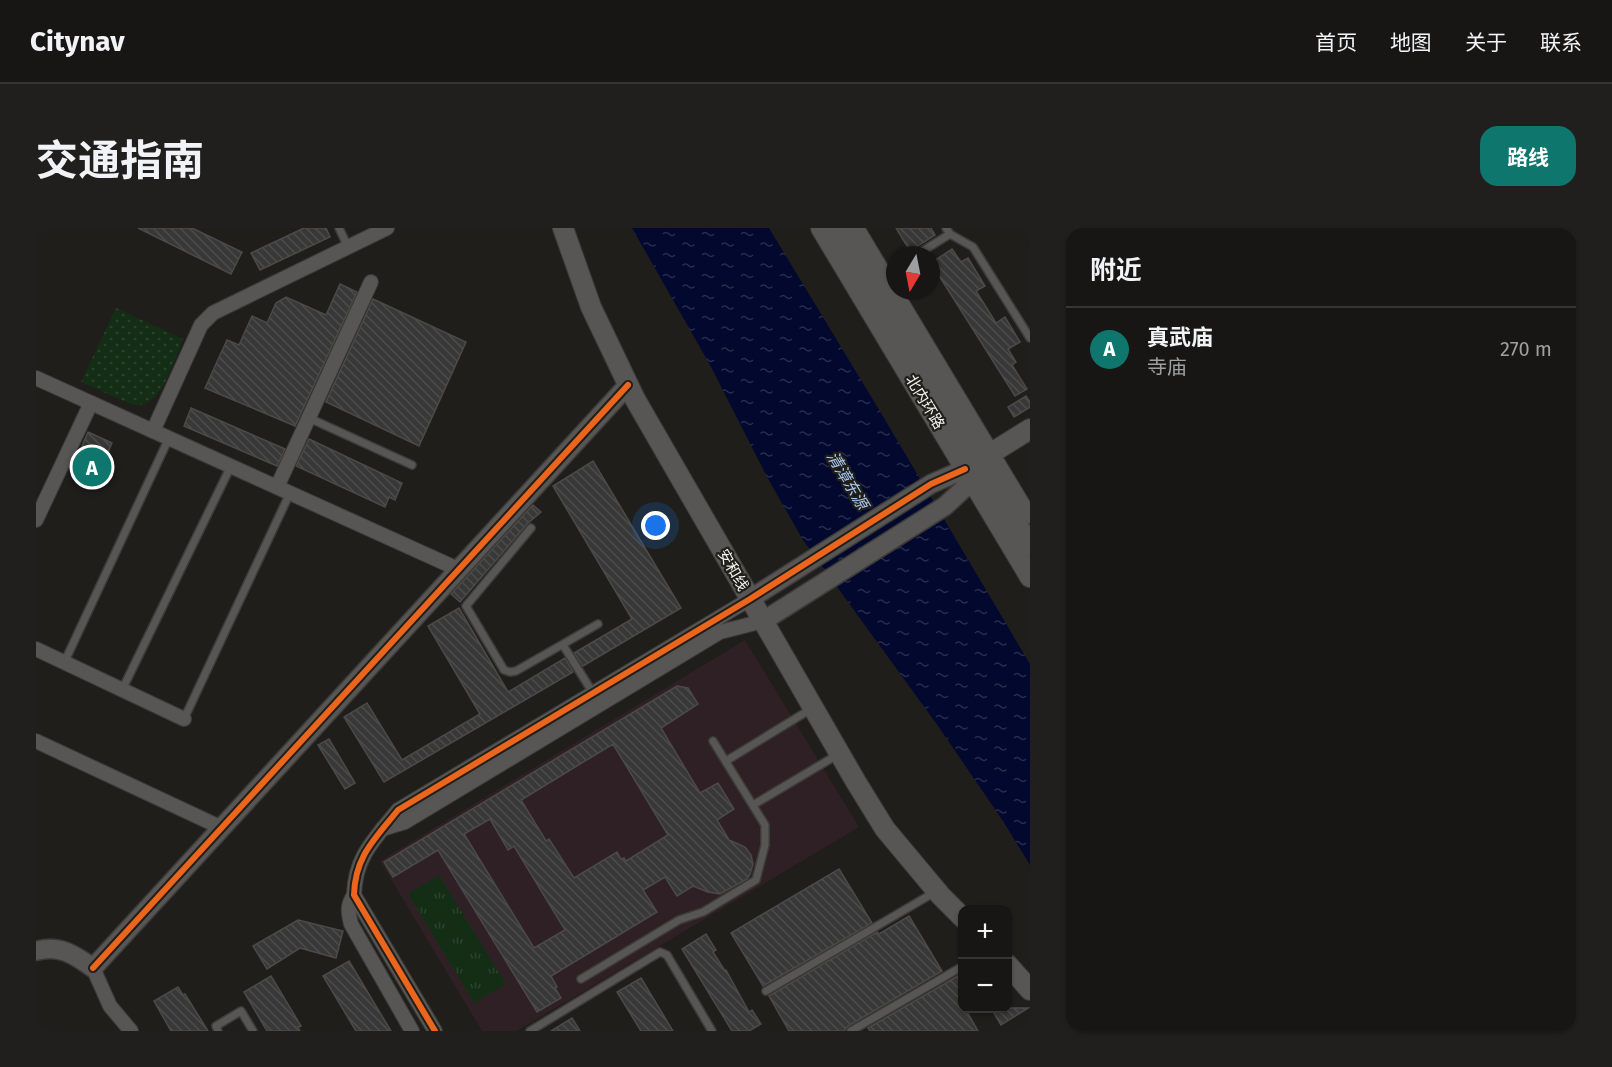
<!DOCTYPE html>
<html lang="zh">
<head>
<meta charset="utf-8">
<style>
	body { margin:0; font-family:"Fira Sans","Noto Sans SC",sans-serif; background:#201f1d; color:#f1f3f6 }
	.controls { position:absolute; right:18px; bottom:18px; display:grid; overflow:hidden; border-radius:12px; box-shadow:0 2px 4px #0004 }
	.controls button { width:54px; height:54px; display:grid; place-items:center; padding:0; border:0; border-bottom:2px solid #363534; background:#171614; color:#f1f3f6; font:30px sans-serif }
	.compass { position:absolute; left:850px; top:18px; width:54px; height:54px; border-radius:50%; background:#171614; box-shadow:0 2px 4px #0004; rotate:190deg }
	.you { position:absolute; left:620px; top:298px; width:21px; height:21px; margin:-15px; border:4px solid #fff; border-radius:50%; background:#1a73e8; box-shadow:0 0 0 9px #1a73e833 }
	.badge { display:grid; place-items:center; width:39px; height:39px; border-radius:50%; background:#0f766e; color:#fff; font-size:20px; font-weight:700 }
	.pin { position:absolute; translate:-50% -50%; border:3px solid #fff; box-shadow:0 2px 6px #0006 }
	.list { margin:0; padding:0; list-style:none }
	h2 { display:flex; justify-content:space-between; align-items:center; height:78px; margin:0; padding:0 24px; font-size:26px }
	h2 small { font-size:20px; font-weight:400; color:#9e9fa0 }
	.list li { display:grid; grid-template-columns:39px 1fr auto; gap:18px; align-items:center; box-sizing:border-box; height:84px; padding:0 24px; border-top:2px solid #363534 }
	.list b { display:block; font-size:22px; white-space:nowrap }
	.list p { margin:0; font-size:20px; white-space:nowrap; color:#9e9fa0 }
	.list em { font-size:20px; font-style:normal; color:#9e9fa0 }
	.map { position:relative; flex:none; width:994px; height:803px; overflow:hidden; border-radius:18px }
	header { display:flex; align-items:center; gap:36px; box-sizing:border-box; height:84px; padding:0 30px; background:#171614; border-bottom:2px solid #363534 }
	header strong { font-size:28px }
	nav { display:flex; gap:33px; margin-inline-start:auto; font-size:21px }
	.intro { display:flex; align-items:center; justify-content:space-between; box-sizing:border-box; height:144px; padding:0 36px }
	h1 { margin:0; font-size:42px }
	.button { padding:15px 27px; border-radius:18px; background:#0f766e; color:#fff; font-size:21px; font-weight:700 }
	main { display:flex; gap:36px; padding:0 36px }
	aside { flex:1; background:#171614; border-radius:18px; box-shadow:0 2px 4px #0004 }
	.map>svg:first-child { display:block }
</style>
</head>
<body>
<header>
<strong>Citynav</strong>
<nav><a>首页</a><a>地图</a><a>关于</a><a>联系</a></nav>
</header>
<div class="intro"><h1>交通指南</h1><a class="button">路线</a></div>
<main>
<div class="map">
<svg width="994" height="803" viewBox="0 0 994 803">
	<defs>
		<pattern id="grass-tufts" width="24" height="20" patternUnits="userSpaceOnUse" patternTransform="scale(1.5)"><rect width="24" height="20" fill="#142e16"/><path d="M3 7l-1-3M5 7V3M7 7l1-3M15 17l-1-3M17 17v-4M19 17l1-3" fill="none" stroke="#2b432d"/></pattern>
		<pattern id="park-dots" width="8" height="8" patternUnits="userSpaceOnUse" patternTransform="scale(1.5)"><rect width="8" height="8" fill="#142e16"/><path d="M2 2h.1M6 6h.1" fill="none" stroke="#2b432d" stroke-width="1.8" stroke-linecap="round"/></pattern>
		<pattern id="water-ripples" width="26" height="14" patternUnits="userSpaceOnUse" patternTransform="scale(1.5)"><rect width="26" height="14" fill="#03082e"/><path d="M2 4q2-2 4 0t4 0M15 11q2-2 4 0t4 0" fill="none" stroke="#282d4d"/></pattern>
		<pattern id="building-back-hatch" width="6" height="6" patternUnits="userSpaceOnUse" patternTransform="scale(1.5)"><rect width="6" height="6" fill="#393838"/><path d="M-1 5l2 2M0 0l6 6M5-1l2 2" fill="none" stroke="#4c4c4b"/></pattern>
	</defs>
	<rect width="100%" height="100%" fill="#1f1e1b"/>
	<path fill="#2f2025" d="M 709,412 L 823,599 L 481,803 L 446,803 L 344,633 Z"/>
	<path fill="url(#grass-tufts)" d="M 403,647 L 470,756 L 438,775 L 372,666 Z"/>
	<path fill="url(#park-dots)" d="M 80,80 L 147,111 C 139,130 127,176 102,177 C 93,177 56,158 45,154 Z"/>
	<path fill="url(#water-ripples)" d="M 596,0 L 733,0 L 842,180 L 994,436 L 994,637 L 967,593 L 902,498 L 767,312 L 731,249 L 674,137 Z"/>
	<g fill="url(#building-back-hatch)" stroke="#4b4a49" stroke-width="1.5" fill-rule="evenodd">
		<path d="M 102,0 L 156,0 L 206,24 L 195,46 Z"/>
		<path d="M 268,0 L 290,0 L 294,9 L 224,42 L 215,25 Z"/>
		<path d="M 860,0 L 895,0 L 899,7 L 874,23 Z"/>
		<path d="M 916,21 L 925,34 L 932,30 L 949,58 L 940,63 L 960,95 L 969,89 L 984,114 L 972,121 L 980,134 L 976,137 L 991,161 L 979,168 L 895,35 Z"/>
		<path d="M 304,56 L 321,64 L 259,198 L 169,160 L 191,112 L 203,117 L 216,88 L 231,95 L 240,75 L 250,69 L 290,87 Z"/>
		<path d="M 337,71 L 430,114 L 383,218 L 290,174 Z"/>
		<path d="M 990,168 L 994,174 L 994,179 L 978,189 L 972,179 Z"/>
		<path d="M 155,180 L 249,221 L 241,238 L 148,198 Z"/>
		<path d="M 52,204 L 76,215 L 70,229 L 46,218 Z"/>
		<path d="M 273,211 L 366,255 L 359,272 L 353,269 L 349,279 L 260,238 Z"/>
		<path d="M 557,233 L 645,380 L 547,438 L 538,425 L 596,391 L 517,258 Z"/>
		<path d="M 497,277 L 505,284 L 491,296 L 424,374 L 415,366 Z"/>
		<path d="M 423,380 L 472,464 L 529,430 L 537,444 L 348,554 L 308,489 L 331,475 L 366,532 L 444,486 L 392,398 Z"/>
		<path d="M 641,458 L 652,460 L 662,476 L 625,500 L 664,565 L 682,555 L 698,581 L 681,592 L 693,612 L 709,619 L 715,627 L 717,636 L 714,646 L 711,651 L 684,666 L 672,664 L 657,658 L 641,668 L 629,649 L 607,662 L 621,684 L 515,748 L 521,759 L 519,760 L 525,770 L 501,784 L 402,622 L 357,649 L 348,634 ZM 577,516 L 632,607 L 590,633 L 588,630 L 585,631 L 581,624 L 538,650 L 513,611 L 510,613 L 485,572 ZM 454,591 L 472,622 L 478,618 L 529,702 L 498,720 L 428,606 Z"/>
		<path d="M 293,511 L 319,555 L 309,561 L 282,517 Z"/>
		<path d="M 803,641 L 836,695 L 727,758 L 695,705 Z"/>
		<path d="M 873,688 L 906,743 L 812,798 L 808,803 L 753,803 L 733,768 L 841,704 L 843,706 Z"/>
		<path d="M 262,692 L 307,703 L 300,730 L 264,720 L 231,741 L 217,718 Z"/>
		<path d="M 670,706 L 680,722 L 677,724 L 689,743 L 690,742 L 713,784 L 716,782 L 725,796 L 713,803 L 696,803 L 646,721 Z"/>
		<path d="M 313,733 L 355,803 L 320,803 L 287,748 Z"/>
		<path d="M 927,745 L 927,780 L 929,780 L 942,803 L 834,803 L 832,800 Z"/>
		<path d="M 235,748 L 265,798 L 262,799 L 264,803 L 231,803 L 208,764 Z"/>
		<path d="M 605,750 L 637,803 L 605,803 L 581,764 Z"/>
		<path d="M 142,759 L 147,767 L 149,766 L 172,803 L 135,803 L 118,773 Z"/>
		<path d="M 955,780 L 992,780 L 965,797 Z"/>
		<path d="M 536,790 L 544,803 L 515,803 Z"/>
	</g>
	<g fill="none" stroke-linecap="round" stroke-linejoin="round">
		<defs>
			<g id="service">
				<path d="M 303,0 L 312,19"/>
				<path d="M 910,0 L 914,6 L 937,19 L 994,110"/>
				<path d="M 880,27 L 914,6"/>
				<path d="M 273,190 L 376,237"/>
				<path d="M 495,300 L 430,378 L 468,442 L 474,444 L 480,443 L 562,396"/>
				<path d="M 527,417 L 557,465"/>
				<path d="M 28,435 L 133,210"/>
				<path d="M 86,462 L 195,238"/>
				<path d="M 148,491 L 254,265"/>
				<path d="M 690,533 L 775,481"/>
				<path d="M 717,577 L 801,527"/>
				<path d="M 545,751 L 643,692 L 667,684 L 720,652 L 729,617 L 729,597 L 677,513"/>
				<path d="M 730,763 L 899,664"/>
				<path d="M 182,803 L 180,798 L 205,783 L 217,803"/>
				<path d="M 494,803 L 624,724 L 631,727 L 676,803"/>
				<path d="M 815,803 L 927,738"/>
			</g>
			<g id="minor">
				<path d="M 821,0 L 994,288"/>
				<path d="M 0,150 L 424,342"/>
				<path d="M 117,203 L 165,97 L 177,85 L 351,0"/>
				<path d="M 241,259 L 335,54"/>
				<path d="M 0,292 L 55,175"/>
				<path d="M 0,421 L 148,491"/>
				<path d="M 0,513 L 186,600"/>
				<path d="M 346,601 L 369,594 L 684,404 L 727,393"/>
				<path d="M 318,667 C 311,677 312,684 315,696 L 376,803"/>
				<path d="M 57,740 L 74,778 L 95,803"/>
				<path d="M 399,803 L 318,667 C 319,628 339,611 362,582 L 714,371"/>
			</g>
			<g id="tertiary">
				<path d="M 714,371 L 895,256 L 929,241"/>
				<path d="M 727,393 L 909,278 L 936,253"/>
				<path d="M 0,723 C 23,716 39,727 57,740 L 592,157"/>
			</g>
			<g id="secondary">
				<path d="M 527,0 L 555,79 L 599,171 L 820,554 L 849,601 L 905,668 L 927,690"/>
				<path d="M 785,0 L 994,349"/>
				<path d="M 803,0 L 994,318"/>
				<path d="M 933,239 L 994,201"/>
				<path d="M 972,737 L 994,762"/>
			</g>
		</defs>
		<use href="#service" stroke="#3b3b38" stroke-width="10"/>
		<use href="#minor" stroke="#3b3b38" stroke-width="16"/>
		<use href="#tertiary" stroke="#3b3b38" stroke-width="21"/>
		<use href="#secondary" stroke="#3b3b38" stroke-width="22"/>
		<use href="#service" stroke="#575654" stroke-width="7"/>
		<use href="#minor" stroke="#575654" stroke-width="14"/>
		<use href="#tertiary" stroke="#575654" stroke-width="18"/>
		<use href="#secondary" stroke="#575654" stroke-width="20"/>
		<defs>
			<g id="cycleway">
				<path d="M 57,740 L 592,157"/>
				<path d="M 399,803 L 318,667 C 319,628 339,611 362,582 L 714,371 L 895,256 L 929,241"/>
			</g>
		</defs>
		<use href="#cycleway" stroke="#201f1a" stroke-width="10"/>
		<use href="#cycleway" stroke="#eb651d" stroke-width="6"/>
	</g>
	<g text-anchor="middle" stroke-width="4.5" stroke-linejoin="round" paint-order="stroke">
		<g font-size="15" fill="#f5f4f0" stroke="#201f1a">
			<text transform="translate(889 174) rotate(59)" y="5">北内环路</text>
			<text transform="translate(697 342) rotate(60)" y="5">安和线</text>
		</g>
		<g font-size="16" font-style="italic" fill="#aac9f5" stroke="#201f1a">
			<text transform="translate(812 252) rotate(59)" y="6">清漳东源</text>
		</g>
	</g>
</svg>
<div class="controls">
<button>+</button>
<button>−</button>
</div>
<svg class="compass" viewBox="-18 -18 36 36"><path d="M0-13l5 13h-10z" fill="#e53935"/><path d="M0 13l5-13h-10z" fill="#9e9fa0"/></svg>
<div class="you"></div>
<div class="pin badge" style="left:56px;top:239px">A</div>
</div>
<aside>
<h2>附近<small></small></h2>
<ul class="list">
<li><span class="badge">A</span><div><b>真武庙</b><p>寺庙</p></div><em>270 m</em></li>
</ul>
</aside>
</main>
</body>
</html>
